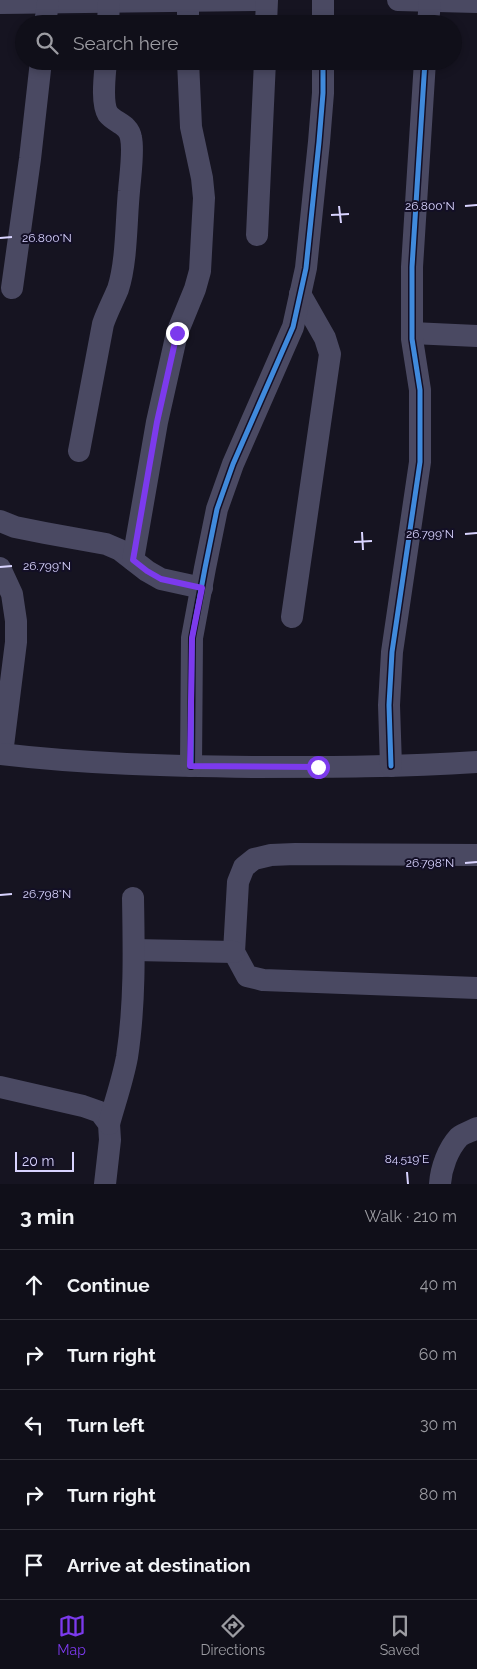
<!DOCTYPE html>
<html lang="en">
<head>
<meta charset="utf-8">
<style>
	body { margin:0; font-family:Raleway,sans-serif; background:#191822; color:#f1f3f6 }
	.scale { position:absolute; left:15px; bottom:12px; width:59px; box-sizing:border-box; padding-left:5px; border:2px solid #d9d4ff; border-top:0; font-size:14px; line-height:18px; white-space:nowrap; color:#d9d4ff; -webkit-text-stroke:4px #130f26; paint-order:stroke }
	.stop { position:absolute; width:15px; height:15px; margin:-11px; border:4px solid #7c3aed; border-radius:50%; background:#fff }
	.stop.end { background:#7c3aed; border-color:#fff; box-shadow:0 1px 5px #0008 }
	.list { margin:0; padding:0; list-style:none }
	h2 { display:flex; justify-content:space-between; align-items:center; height:65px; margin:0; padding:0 20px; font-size:21px }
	h2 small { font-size:16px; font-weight:400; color:#9c9ca2 }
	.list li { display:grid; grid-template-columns:32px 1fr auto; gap:15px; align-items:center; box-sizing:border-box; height:70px; padding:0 20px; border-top:1px solid #302f38 }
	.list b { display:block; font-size:19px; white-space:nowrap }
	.list em { font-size:16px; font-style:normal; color:#9c9ca2 }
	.icon { flex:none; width:28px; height:28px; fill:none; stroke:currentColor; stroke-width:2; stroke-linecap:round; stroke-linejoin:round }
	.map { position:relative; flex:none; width:477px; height:1184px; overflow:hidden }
	.search { position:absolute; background:#100f19; box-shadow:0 2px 8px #0003; left:15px; right:15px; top:15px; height:55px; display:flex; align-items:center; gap:12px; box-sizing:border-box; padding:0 18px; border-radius:28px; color:#9c9ca2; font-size:19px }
	.sheet { height:415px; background:#100f19 }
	nav { display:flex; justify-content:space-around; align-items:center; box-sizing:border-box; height:70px; border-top:1px solid #302f38; background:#100f19; font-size:14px; color:#9c9ca2 }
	nav a { display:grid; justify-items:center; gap:2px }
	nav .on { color:#7c3aed }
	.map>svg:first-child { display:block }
</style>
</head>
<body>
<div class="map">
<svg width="477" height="1184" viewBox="0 0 477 1184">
	<rect width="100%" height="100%" fill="#161421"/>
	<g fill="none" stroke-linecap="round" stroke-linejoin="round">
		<g stroke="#4a4962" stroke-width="22">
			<path d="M 323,0 L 323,24"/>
			<path d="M 398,0 L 477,2"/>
			<path d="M 188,1 L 188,24"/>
			<path d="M 0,3 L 261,0"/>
			<path d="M 45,24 L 48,3"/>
			<path d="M 108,24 L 109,2"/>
			<path d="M 266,24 L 267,0"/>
			<path d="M 428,24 L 430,1"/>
			<path d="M 257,235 L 265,61"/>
			<path d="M 12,288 L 30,159 L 41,61"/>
			<path d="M 412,333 L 477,336"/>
			<path d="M 79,451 L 103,324 C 107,312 113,301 118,289 C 127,261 126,221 129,191 C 130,177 134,151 131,138 C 129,124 115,123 108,114 C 101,103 105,74 106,61"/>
			<path d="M 0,521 L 15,527 L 45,533 L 106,544 L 120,550 L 147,571 L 161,579 L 202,588"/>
			<path d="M 133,560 L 157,422 L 177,333 L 195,289 L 200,271 L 204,198 L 202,178 L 191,127 L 188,61"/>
			<path d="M 0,568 L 12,594 L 16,621 L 16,642 L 2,754"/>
			<path d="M 292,617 L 330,354 L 325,338 L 300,294"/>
			<path d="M 0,754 C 84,764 169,766 253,767 C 328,767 403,767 477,762"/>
			<path d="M 191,766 L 192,638 L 205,568 L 217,509 L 233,464 L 293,327 L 306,268 L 319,142 L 323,93 L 323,61"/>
			<path d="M 391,766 L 389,705 L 392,652 L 420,462 L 420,390 L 412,339 L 412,267 L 425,61"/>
			<path d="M 477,855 L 295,854 L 271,855 L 254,859 L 244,867 L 238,882 L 234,952 L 247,976 L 263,980 L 477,988"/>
			<path d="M 134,950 L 234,952"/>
			<path d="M 0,1087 L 83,1106 L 100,1112 L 109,1124 L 110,1140 L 105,1184"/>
			<path d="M 109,1124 C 115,1102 123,1079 127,1057 C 135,1005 134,951 133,898"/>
			<path d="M 440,1184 C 441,1168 448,1149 459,1137 C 464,1133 472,1131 477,1128"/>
		</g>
		<defs>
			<g id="cycleway">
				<path d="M 191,766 L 192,638 L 205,568 L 217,509 L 233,464 L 293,327 L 306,268 L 319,142 L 323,93 L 323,61"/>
				<path d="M 391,766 L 389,705 L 392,652 L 420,462 L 420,390 L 412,339 L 412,267 L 425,61"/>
			</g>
		</defs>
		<use href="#cycleway" stroke="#130f26" stroke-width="8"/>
		<use href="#cycleway" stroke="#408adc" stroke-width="5"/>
	</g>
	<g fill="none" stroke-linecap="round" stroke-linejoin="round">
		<path stroke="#7c3aed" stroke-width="6" d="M 177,333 L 157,422 L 133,560 L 147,571 L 161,579 L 202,588 L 192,638 L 190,766 L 318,767"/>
	</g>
	<path fill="none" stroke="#d9d4ff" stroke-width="2" d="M 339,206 L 341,223M 465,206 L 477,205M 331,215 L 349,214M 0,238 L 12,237M 362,532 L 363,550M 465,534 L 477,533M 354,542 L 372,541M 0,567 L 12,566M 465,863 L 477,862M 0,895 L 12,894M 407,1172 L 408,1184"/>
	<g font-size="12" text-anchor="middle" fill="#d9d4ff" stroke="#130f26" stroke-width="4" stroke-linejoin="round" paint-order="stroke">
		<text x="430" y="210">26.800°N</text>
		<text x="47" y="242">26.800°N</text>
		<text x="430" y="538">26.799°N</text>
		<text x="47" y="570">26.799°N</text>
		<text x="430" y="867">26.798°N</text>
		<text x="47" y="898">26.798°N</text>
		<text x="407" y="1163">84.519°E</text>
	</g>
</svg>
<div class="scale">20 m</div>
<div class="stop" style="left:318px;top:767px"></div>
<div class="stop end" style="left:177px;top:333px"></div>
<div class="search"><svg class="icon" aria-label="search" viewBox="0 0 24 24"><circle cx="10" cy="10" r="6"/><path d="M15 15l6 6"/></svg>Search here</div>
</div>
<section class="sheet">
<h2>3 min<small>Walk · 210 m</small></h2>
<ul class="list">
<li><svg class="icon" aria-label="ahead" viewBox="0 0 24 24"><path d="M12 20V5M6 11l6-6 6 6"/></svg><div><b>Continue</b></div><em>40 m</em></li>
<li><svg class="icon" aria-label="right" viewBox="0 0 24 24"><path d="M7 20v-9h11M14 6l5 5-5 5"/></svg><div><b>Turn right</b></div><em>60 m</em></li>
<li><svg class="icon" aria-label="left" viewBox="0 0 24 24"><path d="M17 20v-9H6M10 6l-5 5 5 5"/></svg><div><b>Turn left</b></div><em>30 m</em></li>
<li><svg class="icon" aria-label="right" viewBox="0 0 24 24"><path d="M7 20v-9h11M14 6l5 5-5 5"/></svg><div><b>Turn right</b></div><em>80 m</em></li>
<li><svg class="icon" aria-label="arrive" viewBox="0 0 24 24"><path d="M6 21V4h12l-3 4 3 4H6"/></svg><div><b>Arrive at destination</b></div></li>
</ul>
</section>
<nav>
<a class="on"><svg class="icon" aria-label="map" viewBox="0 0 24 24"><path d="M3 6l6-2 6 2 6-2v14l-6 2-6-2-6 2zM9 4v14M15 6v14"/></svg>Map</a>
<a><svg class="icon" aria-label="directions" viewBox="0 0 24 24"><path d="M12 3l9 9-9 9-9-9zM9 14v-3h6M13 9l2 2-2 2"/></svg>Directions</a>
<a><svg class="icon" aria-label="saved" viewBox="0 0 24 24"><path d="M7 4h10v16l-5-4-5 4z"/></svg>Saved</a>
</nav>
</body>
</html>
